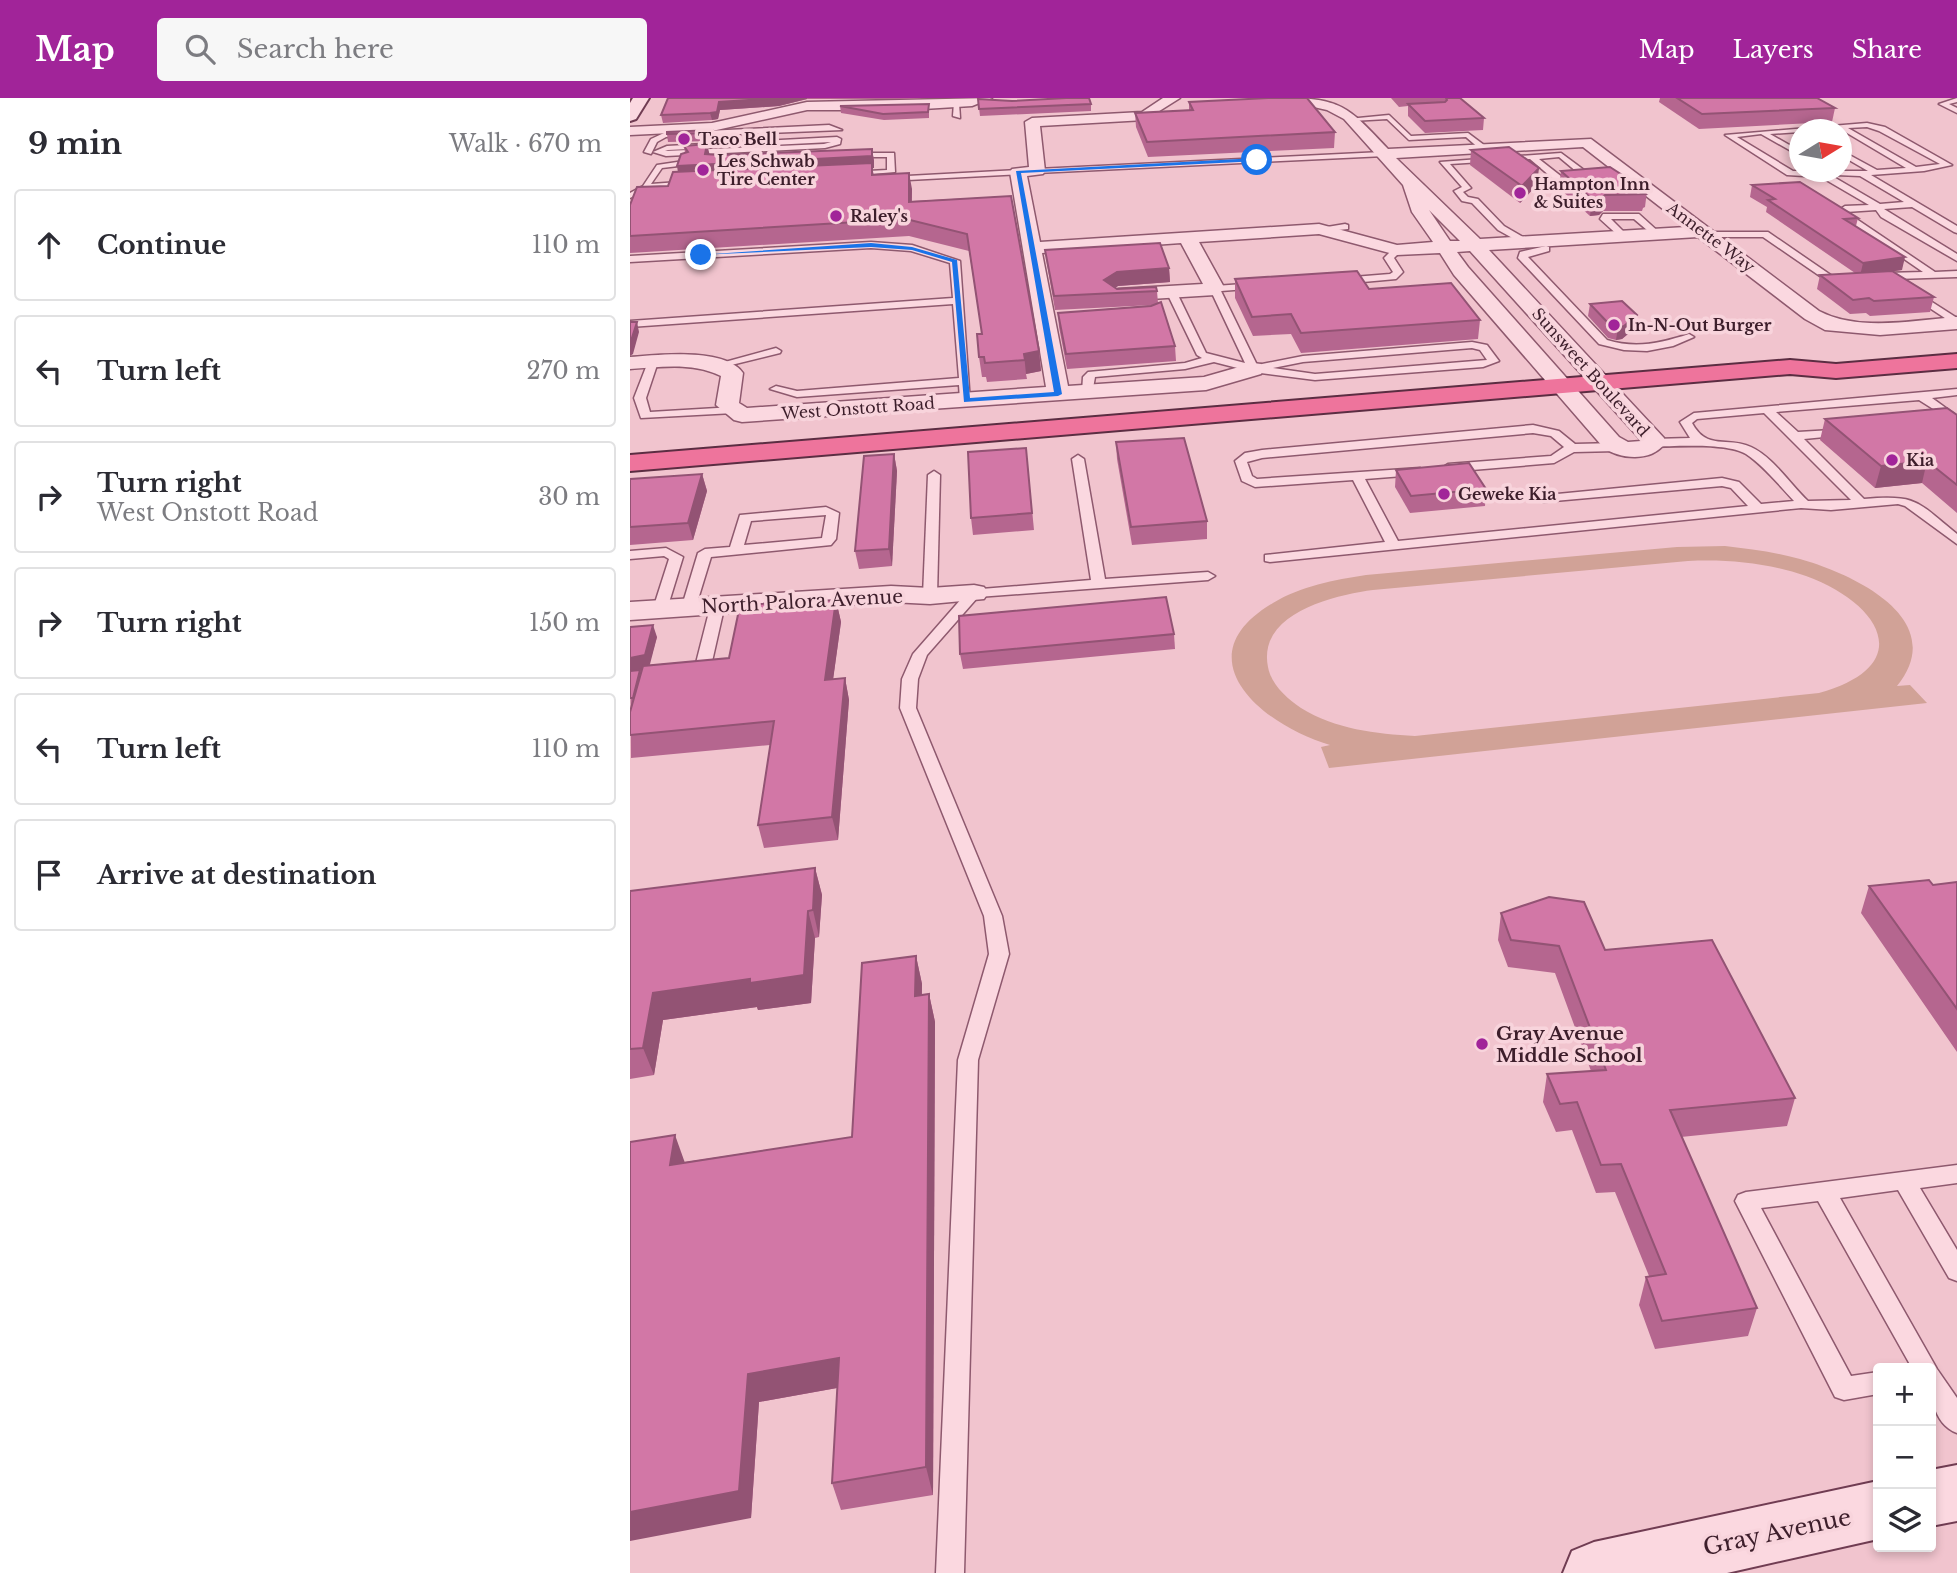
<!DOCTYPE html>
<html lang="en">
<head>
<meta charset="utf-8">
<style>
	body { margin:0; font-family:"Libre Baskerville",serif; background:#f7f7f7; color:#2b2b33 }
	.controls { position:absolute; right:21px; bottom:21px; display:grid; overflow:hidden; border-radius:7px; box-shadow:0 4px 10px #0003 }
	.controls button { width:63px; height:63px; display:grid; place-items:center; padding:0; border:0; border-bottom:2px solid #e1e1e2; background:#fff; color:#2b2b33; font:35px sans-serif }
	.compass { position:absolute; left:1159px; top:21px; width:63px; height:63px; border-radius:50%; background:#fff; box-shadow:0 4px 10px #0003; rotate:79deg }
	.stop { position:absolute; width:21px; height:21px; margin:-16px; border:5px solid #1a73e8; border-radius:50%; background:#fff }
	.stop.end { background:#1a73e8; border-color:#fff; box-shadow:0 2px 7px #0008 }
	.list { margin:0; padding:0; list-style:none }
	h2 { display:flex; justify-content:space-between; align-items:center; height:91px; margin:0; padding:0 28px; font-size:30px }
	h2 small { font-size:23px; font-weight:400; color:#7c7c81 }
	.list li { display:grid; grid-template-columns:46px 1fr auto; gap:21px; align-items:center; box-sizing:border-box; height:112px; margin:0 14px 14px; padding:0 14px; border:2px solid #e1e1e2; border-radius:7px }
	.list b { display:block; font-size:26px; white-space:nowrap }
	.list p { margin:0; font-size:23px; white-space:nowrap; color:#7c7c81 }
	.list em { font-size:23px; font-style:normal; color:#7c7c81 }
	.icon { flex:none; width:38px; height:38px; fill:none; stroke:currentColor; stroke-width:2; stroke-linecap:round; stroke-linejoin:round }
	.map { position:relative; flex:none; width:1327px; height:1475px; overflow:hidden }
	header { display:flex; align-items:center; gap:42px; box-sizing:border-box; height:98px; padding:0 35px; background:#a12499; color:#fff }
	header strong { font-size:33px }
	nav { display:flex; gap:38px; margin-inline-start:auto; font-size:24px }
	.search { width:490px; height:63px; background:#f7f7f7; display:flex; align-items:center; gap:18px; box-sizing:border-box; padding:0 24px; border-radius:7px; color:#7c7c81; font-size:26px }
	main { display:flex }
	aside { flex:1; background:#fff }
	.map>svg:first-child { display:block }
</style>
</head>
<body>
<header>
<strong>Map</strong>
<div class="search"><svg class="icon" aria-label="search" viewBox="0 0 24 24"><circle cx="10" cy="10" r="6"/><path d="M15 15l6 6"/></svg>Search here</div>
<nav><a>Map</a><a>Layers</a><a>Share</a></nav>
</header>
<main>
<aside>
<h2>9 min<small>Walk · 670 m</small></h2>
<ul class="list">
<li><svg class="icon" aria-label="ahead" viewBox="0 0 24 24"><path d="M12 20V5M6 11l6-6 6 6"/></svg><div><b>Continue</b></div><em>110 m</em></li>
<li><svg class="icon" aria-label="left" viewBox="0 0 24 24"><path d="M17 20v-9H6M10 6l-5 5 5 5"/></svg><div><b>Turn left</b></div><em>270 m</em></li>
<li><svg class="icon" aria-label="right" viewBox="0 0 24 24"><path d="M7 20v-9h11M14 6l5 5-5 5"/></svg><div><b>Turn right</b><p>West Onstott Road</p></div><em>30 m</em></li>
<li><svg class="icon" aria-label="right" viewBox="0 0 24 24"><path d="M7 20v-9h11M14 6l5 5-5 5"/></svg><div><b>Turn right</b></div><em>150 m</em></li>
<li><svg class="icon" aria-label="left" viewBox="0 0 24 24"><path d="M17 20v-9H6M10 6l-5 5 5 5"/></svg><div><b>Turn left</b></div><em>110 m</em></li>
<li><svg class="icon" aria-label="arrive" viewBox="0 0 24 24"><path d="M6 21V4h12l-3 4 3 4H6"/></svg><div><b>Arrive at destination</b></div></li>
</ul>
</aside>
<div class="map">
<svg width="1327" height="1475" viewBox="0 0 1327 1475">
	<rect width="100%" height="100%" fill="#f1c4ce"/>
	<path fill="#d1a297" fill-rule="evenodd" d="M 1095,448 C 1120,451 1145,454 1170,461 C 1223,476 1321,521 1267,588 L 1280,587 L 1297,605 L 699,670 L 691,649 L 700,647 C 634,628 550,560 643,505 C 671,488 704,482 736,477 L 1047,449 ZM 1058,463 C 1098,461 1138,465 1176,478 C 1250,505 1289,567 1189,595 L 785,638 C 746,636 705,631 671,610 C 657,601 641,586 638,569 C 627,515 705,497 743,492 Z"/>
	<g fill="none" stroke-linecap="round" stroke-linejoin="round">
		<defs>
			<g id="service">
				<path d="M 1327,0 L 1327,4 L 1319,6 L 1327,10 L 1327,15 L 1309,6 Z"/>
				<path d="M 324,4 L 329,5 L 330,20 L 323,18 Z"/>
				<path d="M 759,17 L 781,38 L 838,35 L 858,50 L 851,52 L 836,39 L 779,42 L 757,21 L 722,23 L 718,21 Z"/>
				<path d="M 1237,25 L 1255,29 L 1322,67 L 1294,73 L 1241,77 L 1327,128 L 1327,135 L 1324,134 L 1282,109 L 1254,111 L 1327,156 L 1327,163 L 1251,119 L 1246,112 L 1216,114 L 1305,174 L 1327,173 L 1327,179 L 1266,181 L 1327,220 L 1327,228 L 1251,178 L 1256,175 L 1293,174 L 1206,114 L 1215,108 L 1239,107 L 1191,79 L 1157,77 L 1095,37 ZM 1237,29 L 1249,33 L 1310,66 L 1286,69 L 1218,30 ZM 1170,32 L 1212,32 L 1276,70 L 1247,72 L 1212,53 L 1212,58 L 1238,73 L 1163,73 L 1107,39 L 1131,36 L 1170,58 L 1170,53 L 1140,36 L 1170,34 ZM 1206,77 L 1230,78 L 1274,104 L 1250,106 L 1202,78 Z"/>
				<path d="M 199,27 L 212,32 L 36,39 L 27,44 L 21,56 L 14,54 L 21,41 L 34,35 Z"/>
				<path d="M 207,39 L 211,41 L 210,46 L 195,50 L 36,58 L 23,54 L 37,48 ZM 201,44 L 194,46 L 35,53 L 38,52 Z"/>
				<path d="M 752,54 L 755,58 L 407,75 L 403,73 L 407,71 Z"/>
				<path d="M 217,55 L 264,55 L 265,74 L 217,78 L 220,74 L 257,72 L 257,59 L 220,59 Z"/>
				<path d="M 931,55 L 962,78 L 973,80 L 927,84 L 900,61 L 820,66 L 841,90 L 833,94 L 838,99 L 848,101 L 874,128 L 898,142 L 899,144 L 895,147 L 868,132 L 842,105 L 832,103 L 824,93 L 832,89 L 810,64 ZM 929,59 L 953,79 L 932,79 L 909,61 Z"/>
				<path d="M 54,63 L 57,67 L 32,70 L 21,86 L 63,83 L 66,87 L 18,91 L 0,100 L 0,95 L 13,88 L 27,67 Z"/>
				<path d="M 388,72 L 391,76 L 259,83 L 255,81 L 259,79 Z"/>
				<path d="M 973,116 L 1009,116 L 1031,136 L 1024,138 L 1004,121 L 981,121 L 998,138 L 991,140 L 970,121 Z"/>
				<path d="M 715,126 L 718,127 L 718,131 L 689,134 L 685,131 Z"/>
				<path d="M 1078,134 L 1138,134 L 1208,182 L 1221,184 L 1203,187 L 1133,139 L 1075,139 L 1075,135 Z"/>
				<path d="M 241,144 L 282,147 L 330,163 L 340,304 L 330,302 L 329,287 L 167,299 L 140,291 L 146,288 L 167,293 L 329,280 L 323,206 L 0,229 L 0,223 L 323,200 L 320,165 L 281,153 L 241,150 L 0,164 L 0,158 Z"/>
				<path d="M 916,148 L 919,149 L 919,153 L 898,159 L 977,242 C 1006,251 1031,245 1059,236 L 1064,239 L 1043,248 L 1017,253 L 994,252 L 969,246 L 888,160 L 890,154 Z"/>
				<path d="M 764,150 L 772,152 L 764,160 L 773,174 L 766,181 L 711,186 L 706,183 L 711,180 L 760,176 L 763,174 L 754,160 Z"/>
				<path d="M 627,185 L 630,186 L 630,190 L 591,193 L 627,267 L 673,258 L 842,244 L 857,247 L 869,263 L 853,269 L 685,282 L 623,274 L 584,264 L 555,271 L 465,279 L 462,296 L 452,294 L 453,279 L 458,274 L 555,265 L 572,260 L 567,257 L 536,193 L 541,190 L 546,193 L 576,255 L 615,265 L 580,191 L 585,188 ZM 842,250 L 850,252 L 857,262 L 685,276 L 643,270 L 673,264 Z"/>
				<path d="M 146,250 L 151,253 L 150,255 L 89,270 L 84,267 Z"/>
				<path d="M 23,261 L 28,264 L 16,300 L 20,314 L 104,309 L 110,312 L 104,315 L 11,320 L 4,300 L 18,264 Z"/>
				<path d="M 1327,291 L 1327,297 L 1302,300 L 1327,318 L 1327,326 L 1289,302 L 1146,314 L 1168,334 L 1219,331 L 1219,335 L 1215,337 L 1174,341 L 1234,401 C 1288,396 1287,404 1327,436 L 1327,446 L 1275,408 L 1268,406 L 1201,412 L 1171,410 L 640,464 L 635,463 L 635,457 L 755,444 L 723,382 L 625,389 L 612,383 L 605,363 L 615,355 L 632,352 L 903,327 L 929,333 L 945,346 L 987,345 L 993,349 L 987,353 L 944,354 L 924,365 L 818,374 L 812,370 L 818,366 L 921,358 L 934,349 L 921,338 L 903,335 L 632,360 L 617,364 L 622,378 L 627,381 L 790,370 L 790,376 L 786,377 L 735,381 L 768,443 L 1118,408 L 1101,390 L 1092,388 L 913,404 L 911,401 L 917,397 L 1092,380 L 1109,384 L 1131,406 L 1164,403 C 1149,387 1134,368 1116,356 C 1097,345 1045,348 1023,349 L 1017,345 L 1023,341 L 1060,340 L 1050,324 L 1064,315 ZM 1134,315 L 1221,402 L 1178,403 C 1160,386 1143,359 1121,349 C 1097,338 1077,353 1062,325 L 1067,321 Z"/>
				<path d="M 448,357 L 454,361 L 475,481 L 578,474 L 585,478 L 578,482 L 348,499 L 297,557 L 288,581 L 286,610 L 372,818 L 379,856 L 348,962 L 334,1475 L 306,1475 L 328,962 L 359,856 L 354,818 L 270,610 L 272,581 L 283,556 L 339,492 L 461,482 L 442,361 Z"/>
				<path d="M 304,373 L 310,377 L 307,498 L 300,502 L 293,498 L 298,377 Z"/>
				<path d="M 196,409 L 209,415 L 206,441 L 201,447 L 81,459 L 66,508 L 59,512 L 54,511 L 52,508 L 68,455 L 75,451 L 100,449 L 110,417 ZM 196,417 L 192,440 L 114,447 L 121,423 Z"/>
				<path d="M 36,450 L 53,459 L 37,511 L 30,515 L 23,511 L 39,461 L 34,458 L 0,461 L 0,453 Z"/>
				<path d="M 88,502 L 95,506 L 81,568 L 63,576 L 53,576 L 50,573 L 66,565 L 81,506 Z"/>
				<path d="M 1327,1067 L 1327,1085 L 1290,1090 L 1327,1152 L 1327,1183 L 1319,1180 L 1268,1092 L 1210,1100 L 1307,1271 L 1327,1300 L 1327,1335 C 1301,1325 1301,1294 1301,1270 L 1282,1270 L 1188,1103 L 1131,1110 L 1221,1278 L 1248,1274 L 1248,1296 L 1214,1302 L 1205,1299 L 1105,1103 L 1108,1097 L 1116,1094 Z"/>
			</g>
			<g id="minor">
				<path d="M 362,0 L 342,8 L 277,12 L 177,12 L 82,33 L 0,37 L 0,29 L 82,25 L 177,4 Z"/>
				<path d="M 533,0 L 550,0 L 515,22 L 410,28 L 415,73 L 413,76 L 397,78 L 410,144 L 689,126 L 767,147 L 803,144 L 782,114 L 773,87 L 714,21 L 697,12 L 657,3 L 655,0 C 713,0 720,11 758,51 L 961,41 L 1189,213 C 1229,234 1283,222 1327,219 L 1327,231 L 1250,237 L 1195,232 L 1175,221 L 1068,139 L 859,152 L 1034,340 L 1035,345 C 1022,364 990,362 973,349 L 824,177 L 810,155 L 767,157 L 689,136 L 569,144 L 595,191 L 585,197 L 488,203 L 478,197 L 488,191 L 573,186 L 551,145 L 412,155 L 438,288 L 574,279 L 623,265 L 631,266 L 634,271 L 631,276 L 576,292 L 112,324 L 104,322 L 86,307 L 91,278 C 63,264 30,269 0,271 L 0,259 C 27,257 95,249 113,275 L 109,305 L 117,310 L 416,289 L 380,74 L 382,71 L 399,69 L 395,24 L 402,20 L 512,14 ZM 953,49 L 1056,129 L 850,141 L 766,60 ZM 799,112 L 830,143 L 820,143 ZM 840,153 L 1010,341 L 1011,343 L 998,344 L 989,339 L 838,169 L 827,154 Z"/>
				<path d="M 344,487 L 354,489 L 358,495 L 354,501 L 300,506 L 261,504 L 0,522 L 0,504 L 261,488 L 300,490 Z"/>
			</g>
			<g id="secondary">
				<path d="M 3,0 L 19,0 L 6,21 L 0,23 L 0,5 Z"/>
				<path d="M 1327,1367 L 1327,1423 L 1301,1428 L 1301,1372 Z"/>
				<path d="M 1248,1383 L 1248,1441 L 1097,1475 L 933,1475 L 942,1453 L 964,1444 Z"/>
			</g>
			<path id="trunk" d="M 1327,256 L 1327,270 L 1206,280 L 1160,276 L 0,373 L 0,357 L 1160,262 L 1206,266 Z"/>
		</defs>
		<use href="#service" stroke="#8e596e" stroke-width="3"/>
		<use href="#minor" stroke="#8e596e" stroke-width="3"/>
		<use href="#secondary" stroke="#703c52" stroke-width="4"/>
		<use href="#trunk" stroke="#5b2d42" stroke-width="4"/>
		<use href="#service" fill="#fbd8e0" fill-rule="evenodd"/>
		<use href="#minor" fill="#fbd8e0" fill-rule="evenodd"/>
		<use href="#secondary" fill="#fbd8e0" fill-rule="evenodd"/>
		<use href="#trunk" fill="#ee749c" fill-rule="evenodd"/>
	</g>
	<g fill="#b5668f">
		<path d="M 38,0 L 298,0 L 277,1 L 177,1 L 149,8 L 90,12 L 88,21 L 82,22 L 33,25 L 31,17 Z"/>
		<path d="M 761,0 L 830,0 L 854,20 L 853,32 L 795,35 L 778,18 L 778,8 L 769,9 Z"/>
		<path d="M 1030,0 L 1187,0 L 1205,10 L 1202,24 L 1069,31 L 1029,4 Z"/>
		<path d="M 348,1 L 382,3 L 461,6 L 461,13 L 350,18 Z"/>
		<path d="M 559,4 L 705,34 L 704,50 L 518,59 L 506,29 L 505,15 L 559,12 Z"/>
		<path d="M 299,6 L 299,20 L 254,22 L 211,15 L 210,8 Z"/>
		<path d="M 82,32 L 84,40 L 83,43 L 38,44 L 37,36 Z"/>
		<path d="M 54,48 L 79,56 L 90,57 L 242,51 L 244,63 L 244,70 L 242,70 L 244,77 L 282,91 L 282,103 L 381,98 L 409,253 L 411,273 L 396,276 L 397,281 L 357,284 L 356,279 L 352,279 L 349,259 L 352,236 L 339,153 L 279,138 L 0,155 L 0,107 L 38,88 L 48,74 L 55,55 Z"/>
		<path d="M 841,52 L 907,87 L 890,105 L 840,67 Z"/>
		<path d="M 931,73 L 1017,93 L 1015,109 L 1013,110 L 1012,113 L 973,113 L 969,117 L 960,118 L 929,90 Z"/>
		<path d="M 1122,87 L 1228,120 L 1226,128 L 1272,172 L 1263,173 L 1304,199 L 1300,214 L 1240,218 L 1236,215 L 1220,216 L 1187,191 L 1190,177 L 1225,175 L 1136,114 L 1137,109 L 1120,99 Z"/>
		<path d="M 415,152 L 539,170 L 540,184 L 488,188 L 485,190 L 487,191 L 527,193 L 528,205 L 545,248 L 546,263 L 437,271 L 429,229 L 428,215 L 523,207 L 425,212 L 417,166 Z"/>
		<path d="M 605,181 L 739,191 L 850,222 L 848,241 L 671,255 L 661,236 L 623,238 L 605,200 Z"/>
		<path d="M 960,206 L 1007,217 L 1005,230 L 992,241 L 986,242 L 978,240 L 958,218 Z"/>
		<path d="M 1327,317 L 1327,415 L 1292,385 L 1245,390 L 1190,342 L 1195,321 Z"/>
		<path d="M 486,344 L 577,423 L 577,441 L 502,447 L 487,361 Z"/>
		<path d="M 396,350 L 404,432 L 343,437 L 341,420 Z"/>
		<path d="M 264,356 L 267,373 L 262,468 L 229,471 L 225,453 Z"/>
		<path d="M 766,372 L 856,391 L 855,408 L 780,415 L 765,389 Z"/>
		<path d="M 72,376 L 77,393 L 63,442 L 0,447 L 0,381 Z"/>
		<path d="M 206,502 L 211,524 L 203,581 L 215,580 L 219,602 L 208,742 L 134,750 L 128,727 L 140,647 L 1,660 L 0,529 L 27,539 L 19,567 L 99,560 Z"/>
		<path d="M 544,536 L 545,551 L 333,571 L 330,556 Z"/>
		<path d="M 185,770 L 192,797 L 189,839 L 185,840 L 181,905 L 128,912 L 127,909 L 33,922 L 24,977 L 0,981 L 0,793 Z"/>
		<path d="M 1327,784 L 1327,954 L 1231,815 L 1239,788 L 1303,787 Z"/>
		<path d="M 871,815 L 975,852 L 1165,1000 L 1157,1028 L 1051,1039 L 1127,1210 L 1118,1238 L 1025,1251 L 1009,1207 L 1016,1179 L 1019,1178 L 985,1094 L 966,1095 L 942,1032 L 926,1034 L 913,1004 L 917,976 L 961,973 L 925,875 L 878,869 L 868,842 Z"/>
		<path d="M 286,858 L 292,886 L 292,897 L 299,896 L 305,924 L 303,1397 L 211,1412 L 202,1385 L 207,1290 L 129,1304 L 121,1420 L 55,1064 L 222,1039 Z"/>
	</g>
	<g fill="#935374">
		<path d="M 149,0 L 177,0 L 177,1 L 149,8 L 90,12 L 88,21 L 82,22 L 80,15 L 89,4 Z"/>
		<path d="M 77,46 L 80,58 L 242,51 L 244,63 L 244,70 L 242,70 L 244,80 L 49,81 L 47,68 L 75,56 Z"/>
		<path d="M 909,70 L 907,87 L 890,105 L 892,88 Z"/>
		<path d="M 279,75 L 282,91 L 281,120 L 279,104 Z"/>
		<path d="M 975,97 L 973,113 L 969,117 L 960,118 L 962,101 Z"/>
		<path d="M 1275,159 L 1272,172 L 1230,178 L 1233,165 Z"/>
		<path d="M 539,170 L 540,184 L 488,188 L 477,195 L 474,182 L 487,174 Z"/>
		<path d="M 1007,217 L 1005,230 L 992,241 L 986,242 L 988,229 Z"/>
		<path d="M 7,224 L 9,234 L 3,256 L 0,258 L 0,246 Z"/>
		<path d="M 409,253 L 411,273 L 396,276 L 394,256 Z"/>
		<path d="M 264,356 L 267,373 L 262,468 L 259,451 Z"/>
		<path d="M 1297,363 L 1292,385 L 1245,390 L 1251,368 Z"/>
		<path d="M 72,376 L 77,393 L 63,442 L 58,425 Z"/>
		<path d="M 206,502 L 211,524 L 200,604 L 195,582 Z"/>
		<path d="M 23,527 L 27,539 L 19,570 L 0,573 L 0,560 Z"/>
		<path d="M 215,580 L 219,602 L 208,742 L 202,719 Z"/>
		<path d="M 185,770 L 192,797 L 189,839 L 183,812 Z"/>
		<path d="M 178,813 L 185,840 L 181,905 L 128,912 L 127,909 L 33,922 L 24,977 L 13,950 L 23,895 Z"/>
		<path d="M 286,858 L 292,886 L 291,925 L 285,898 Z"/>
		<path d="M 299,896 L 305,924 L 303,1397 L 296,1369 Z"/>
		<path d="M 45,1037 L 55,1065 L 40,1067 Z"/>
		<path d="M 209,1260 L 218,1288 L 129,1304 L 121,1420 L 0,1443 L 0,1414 L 118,1276 Z"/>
	</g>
	<g fill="#d277a6" stroke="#935374" stroke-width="2">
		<path d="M 38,0 L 149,0 L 89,4 L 87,14 L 80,15 L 31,17 Z"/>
		<path d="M 436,0 L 459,0 L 461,6 L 349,11 L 348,1 L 382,3 Z"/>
		<path d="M 638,0 L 677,0 L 705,34 L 517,44 L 505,15 L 563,12 L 559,4 Z"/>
		<path d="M 816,0 L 830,0 L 854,20 L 795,23 L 778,6 L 815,4 L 817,2 Z"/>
		<path d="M 1047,0 L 1187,0 L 1205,10 L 1072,16 Z"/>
		<path d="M 299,6 L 298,14 L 253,16 L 210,8 Z"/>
		<path d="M 82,32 L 81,35 L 37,36 L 37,34 Z"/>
		<path d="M 77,46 L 75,56 L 90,57 L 242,51 L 242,58 L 47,68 L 51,56 L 58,54 L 54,48 Z"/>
		<path d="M 879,49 L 909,70 L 892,88 L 841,52 Z"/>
		<path d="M 242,65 L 242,77 L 279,75 L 279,104 L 381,98 L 409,253 L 394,256 L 395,262 L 355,265 L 354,259 L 349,259 L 347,236 L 352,236 L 337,136 L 276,121 L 0,138 L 0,107 L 7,89 L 38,88 L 43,74 Z"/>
		<path d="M 980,69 L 1017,93 L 1010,93 L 1015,96 L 975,97 L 971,100 L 962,101 L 931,73 Z"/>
		<path d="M 1170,84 L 1228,120 L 1214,121 L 1275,159 L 1233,165 L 1138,102 L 1145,101 L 1122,87 Z"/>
		<path d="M 530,145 L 539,170 L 487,174 L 474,182 L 487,191 L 526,189 L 527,193 L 424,198 L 415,152 Z"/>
		<path d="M 727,173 L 739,191 L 821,185 L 850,222 L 671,235 L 661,216 L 622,219 L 605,181 Z"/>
		<path d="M 1262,173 L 1304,199 L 1244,203 L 1239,200 L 1223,202 L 1190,177 Z"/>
		<path d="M 992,203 L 1007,217 L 994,228 L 988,229 L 980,227 L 960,206 Z"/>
		<path d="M 531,204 L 545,248 L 436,256 L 428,215 L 521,208 Z"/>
		<path d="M 0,224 L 7,224 L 0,246 Z"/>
		<path d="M 1317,310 L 1327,317 L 1327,387 L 1297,363 L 1251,368 L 1195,321 Z"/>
		<path d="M 554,340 L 577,423 L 501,429 L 486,344 Z"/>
		<path d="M 396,350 L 402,415 L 341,420 L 338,354 Z"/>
		<path d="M 264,356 L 259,451 L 225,453 L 234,358 Z"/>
		<path d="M 839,365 L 856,391 L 781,398 L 766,372 Z"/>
		<path d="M 72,376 L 58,425 L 0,429 L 0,381 Z"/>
		<path d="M 536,499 L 544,536 L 330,556 L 329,518 Z"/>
		<path d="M 206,502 L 195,582 L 215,580 L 202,719 L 128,727 L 144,623 L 0,637 L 0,614 L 13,568 L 99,560 L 110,507 Z"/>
		<path d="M 23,527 L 15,557 L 0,560 L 0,529 Z"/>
		<path d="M 10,572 L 3,600 L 0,600 L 0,573 Z"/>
		<path d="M 185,770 L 183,812 L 178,813 L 174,877 L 120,885 L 120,881 L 23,895 L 13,950 L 0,951 L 0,793 Z"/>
		<path d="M 1299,782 L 1303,787 L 1327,784 L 1327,911 L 1239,788 Z"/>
		<path d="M 919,799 L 954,804 L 975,852 L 1082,842 L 1165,1000 L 1040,1012 L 1127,1210 L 1032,1223 L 1016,1179 L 1036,1176 L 991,1066 L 971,1067 L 947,1004 L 930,1006 L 917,976 L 976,972 L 929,848 L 881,842 L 871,815 Z"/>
		<path d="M 286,858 L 285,898 L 299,896 L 296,1369 L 202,1385 L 209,1260 L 118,1276 L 109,1393 L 0,1414 L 0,1044 L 45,1037 L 40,1067 L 222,1039 L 232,865 Z"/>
	</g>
	<path fill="#1a73e8" d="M 627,60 L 629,63 L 391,75 L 432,296 L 428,298 L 334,304 L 322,164 L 282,152 L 241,149 L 68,157 L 241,145 L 282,149 L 327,162 L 340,300 L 424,294 L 386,73 Z"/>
	<g fill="#a12499" stroke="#f8d4dc" stroke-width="2.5">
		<circle cx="54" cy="41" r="7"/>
		<circle cx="73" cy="72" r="7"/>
		<circle cx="890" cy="95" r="7"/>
		<circle cx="206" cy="118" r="7"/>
		<circle cx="984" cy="227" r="7"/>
		<circle cx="1262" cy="362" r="7"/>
		<circle cx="814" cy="396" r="7"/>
		<circle cx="852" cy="946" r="7"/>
	</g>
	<g text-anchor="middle" stroke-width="7" stroke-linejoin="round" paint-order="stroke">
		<g font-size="16" font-weight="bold" fill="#3d1e2b" stroke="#f8d4dc" text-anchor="start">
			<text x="68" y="47">Taco Bell</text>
			<text x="87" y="69">Les Schwab<tspan x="87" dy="18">Tire Center</tspan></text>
			<text x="904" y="92">Hampton Inn<tspan x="904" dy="18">&amp; Suites</tspan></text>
			<text x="220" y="124">Raley's</text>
			<text x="998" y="233">In-N-Out Burger</text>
			<text x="1276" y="368">Kia</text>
			<text x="828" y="402">Geweke Kia</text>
		</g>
		<g font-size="16" fill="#3d1e2b" stroke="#f8d4dc">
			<text transform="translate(1081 139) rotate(37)" y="6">Annette Way</text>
			<text transform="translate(961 274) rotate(48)" y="6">Sunsweet Boulevard</text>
			<text transform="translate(228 310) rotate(-4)" y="6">West Onstott Road</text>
		</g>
		<g font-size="19" fill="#3d1e2b" stroke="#f8d4dc">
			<text transform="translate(172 503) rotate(-3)" y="7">North Palora Avenue</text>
		</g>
		<g font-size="19" font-weight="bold" fill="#3d1e2b" stroke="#f8d4dc" text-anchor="start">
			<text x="866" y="942">Gray Avenue<tspan x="866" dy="22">Middle School</tspan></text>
		</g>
		<g font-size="23" fill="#3d1e2b" stroke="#f8d4dc">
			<text transform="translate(1147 1434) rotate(-12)" y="8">Gray Avenue</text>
		</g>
	</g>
</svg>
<div class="controls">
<button>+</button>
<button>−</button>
<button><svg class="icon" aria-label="layers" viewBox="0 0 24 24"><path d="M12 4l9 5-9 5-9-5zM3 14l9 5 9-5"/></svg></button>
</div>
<svg class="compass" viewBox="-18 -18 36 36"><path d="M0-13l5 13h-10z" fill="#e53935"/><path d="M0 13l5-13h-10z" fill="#7c7c81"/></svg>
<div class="stop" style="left:627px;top:62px"></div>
<div class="stop end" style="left:71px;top:157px"></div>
</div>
</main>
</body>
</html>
